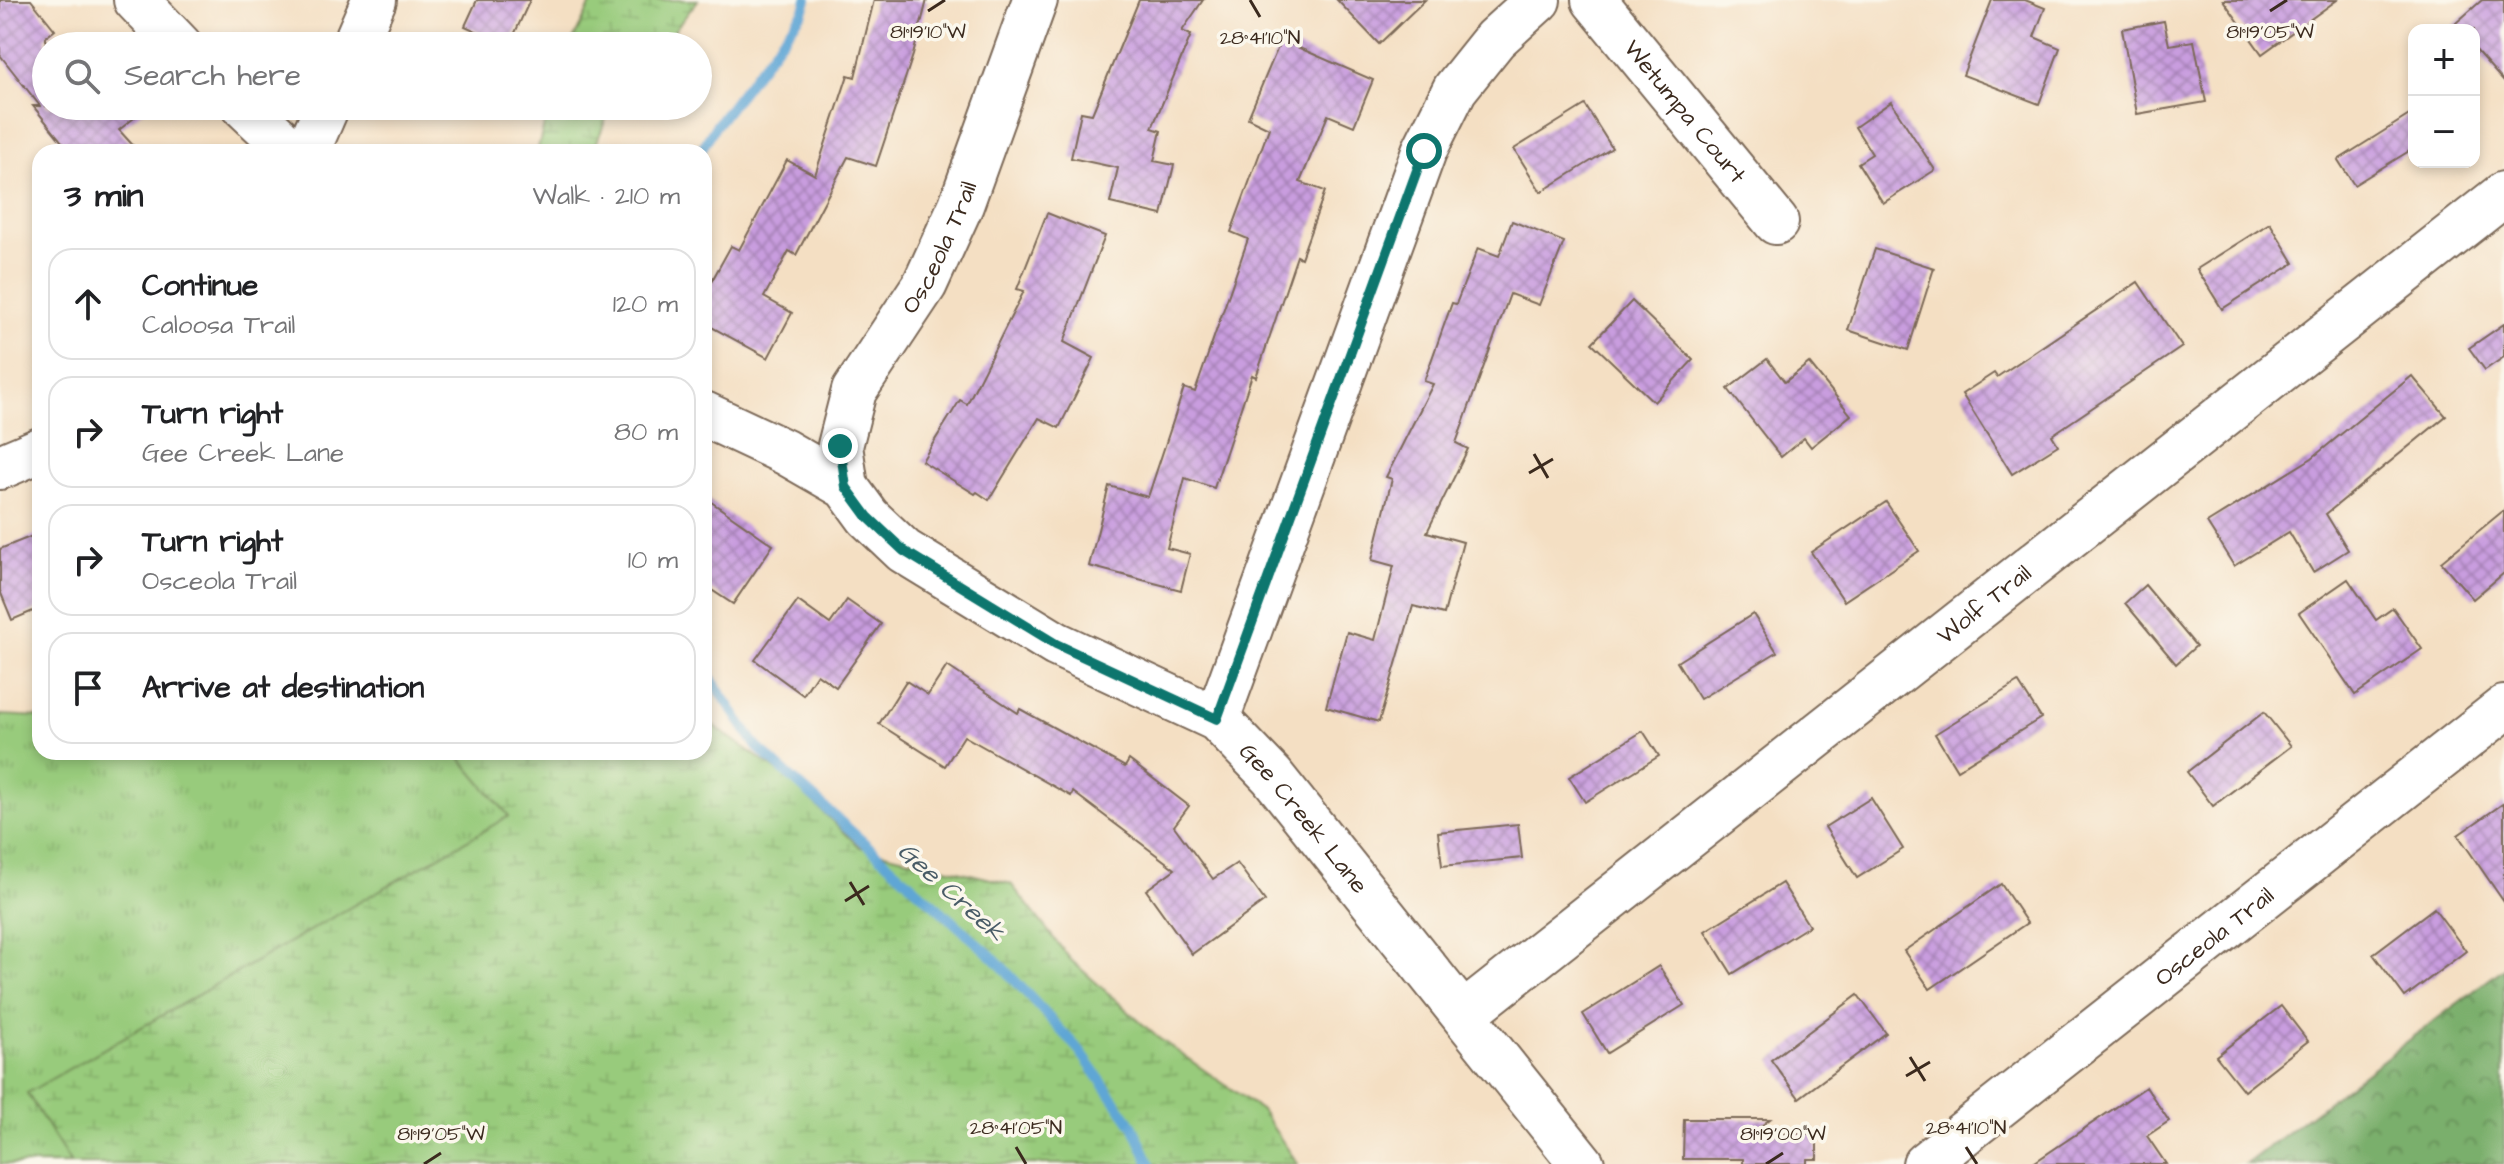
<!DOCTYPE html>
<html lang="en">
<head>
<meta charset="utf-8">
<style>
	body { margin:0; font-family:"Architects Daughter",sans-serif; background:#f6f6f6; color:#202124 }
	.controls { position:absolute; right:24px; top:24px; display:grid; overflow:hidden; border-radius:16px; box-shadow:0 4px 12px #0003 }
	.controls button { width:72px; height:72px; display:grid; place-items:center; padding:0; border:0; border-bottom:2px solid #e0e0e0; background:#fff; color:#202124; font:40px sans-serif }
	.stop { position:absolute; width:24px; height:24px; margin:-18px; border:6px solid #0f766e; border-radius:50%; background:#fff }
	.stop.end { background:#0f766e; border-color:#fff; box-shadow:0 2px 8px #0008 }
	.list { margin:0; padding:0; list-style:none }
	h2 { display:flex; justify-content:space-between; align-items:center; height:104px; margin:0; padding:0 32px; font-size:34px }
	h2 small { font-size:26px; font-weight:400; color:#757577 }
	.list li { display:grid; grid-template-columns:52px 1fr auto; gap:24px; align-items:center; box-sizing:border-box; height:112px; margin:0 16px 16px; padding:0 16px; border:2px solid #e0e0e0; border-radius:24px }
	.list b { display:block; font-size:30px; white-space:nowrap }
	.list p { margin:0; font-size:26px; white-space:nowrap; color:#757577 }
	.list em { font-size:26px; font-style:normal; color:#757577 }
	.icon { flex:none; width:44px; height:44px; fill:none; stroke:currentColor; stroke-width:2; stroke-linecap:round; stroke-linejoin:round }
	.map { position:relative; flex:none; width:2504px; height:1164px; overflow:hidden }
	.search { position:absolute; background:#fff; box-shadow:0 4px 12px #0003; left:32px; top:32px; width:680px; height:88px; display:flex; align-items:center; gap:20px; box-sizing:border-box; padding:0 28px; border-radius:44px; color:#757577; font-size:30px }
	.panel { position:absolute; background:#fff; box-shadow:0 4px 12px #0003; left:32px; top:144px; width:680px; height:616px; border-radius:24px }
	.map>svg:first-child { display:block }
</style>
</head>
<body>
<div class="map">
<svg width="2504" height="1164" viewBox="0 0 2504 1164">
	<defs>
		<pattern id="forest-crowns" width="20" height="18" patternUnits="userSpaceOnUse" patternTransform="scale(2)"><rect width="20" height="18" fill="#7aaf6c"/><path d="M2 6a3 3 0 1 1 6 0M12 15a3 3 0 1 1 6 0" fill="none" stroke="#658f58"/></pattern>
		<pattern id="wetland-marsh" width="20" height="14" patternUnits="userSpaceOnUse" patternTransform="scale(2)"><rect width="20" height="14" fill="#98cb7c"/><path d="M1 5h8M5 5V1M11 12h8M15 12V8" fill="none" stroke="#84ae6b"/></pattern>
		<pattern id="park-tufts" width="24" height="20" patternUnits="userSpaceOnUse" patternTransform="scale(2)"><rect width="24" height="20" fill="#98cb7c"/><path d="M3 7l-1-3M5 7V3M7 7l1-3M15 17l-1-3M17 17v-4M19 17l1-3" fill="none" stroke="#84ae6b"/></pattern>
		<pattern id="building-cross-hatch" width="8" height="8" patternUnits="userSpaceOnUse" patternTransform="scale(2)"><rect width="8" height="8" fill="#c99ddf"/><path d="M0 0l8 8M0 8l8-8" fill="none" stroke="#a480b4"/></pattern>
	</defs>
	<rect width="100%" height="100%" fill="#fbf7ec"/>
	<filter id="ink" filterUnits="userSpaceOnUse"><feTurbulence type="fractalNoise" baseFrequency=".0125" numOctaves="2"/><feDisplacementMap in="SourceGraphic" scale="16" xChannelSelector="R" yChannelSelector="G"/><feConvolveMatrix kernelMatrix="1 2 1 2 8 2 1 2 1" color-interpolation-filters="sRGB"/></filter>
	<filter id="wash" filterUnits="userSpaceOnUse"><feTurbulence type="fractalNoise" baseFrequency=".006" numOctaves="4" result="noise"/><feDisplacementMap in="SourceGraphic" scale="32" xChannelSelector="R" yChannelSelector="G"/><feGaussianBlur stdDeviation="1.8" result="paint"/><feColorMatrix in="noise" values="0 0 0 0 0 0 0 0 0 0 0 0 0 0 0 0 0 1.4 0 .05"/><feComposite in="paint" operator="in"/></filter>
	<g filter="url(#wash)">
		<rect width="100%" height="100%" fill="#f4dfc3"/>
		<path fill="url(#forest-crowns)" stroke="#5a6c45" stroke-width="2" d="M 2504,968 L 2504,1164 L 2246,1164 Z"/>
		<g fill="url(#wetland-marsh)" stroke="#6a7a4d" stroke-width="2">
			<path d="M 593,0 L 698,0 L 662,46 L 570,46 Z"/>
			<path d="M 549,106 L 611,106 L 593,152 L 537,152 Z"/>
			<path d="M 704,716 L 709,723 L 786,777 L 860,847 L 1011,884 L 1071,960 L 1157,1037 L 1261,1110 L 1298,1164 L 0,1164 L 0,777 L 259,752 L 704,752 Z"/>
		</g>
		<path fill="url(#park-tufts)" stroke="#6a7a4d" stroke-width="2" d="M 0,715 L 40,717 L 40,752 L 455,752 L 509,816 L 27,1093 L 71,1164 L 0,1164 Z"/>
		<g fill="none" stroke-linecap="round" stroke-linejoin="round">
			<g stroke="#5ea6d5" stroke-width="10">
				<path d="M 700,152 L 715,127 L 803,12 L 807,0"/>
				<path d="M 704,668 L 757,747 L 995,959 L 1079,1050 L 1133,1126 L 1150,1164"/>
			</g>
		</g>
		<g id="blocks">
			<g fill="url(#building-cross-hatch)">
				<path d="M 0,0 L 31,0 L 55,30 L 46,37 L 46,106 L 149,106 L 119,130 L 139,152 L 70,152 L 33,106 L 40,106 L 0,55 Z"/>
				<path d="M 477,0 L 530,0 L 509,46 L 465,26 Z"/>
				<path d="M 874,0 L 927,0 L 913,55 L 876,166 L 848,157 L 796,255 L 789,251 L 764,297 L 792,313 L 768,358 L 704,323 L 704,295 L 731,246 L 739,250 L 787,160 L 815,175 L 848,75 L 855,77 Z"/>
				<path d="M 1139,0 L 1203,0 L 1182,31 L 1191,35 L 1152,128 L 1161,131 L 1154,161 L 1174,165 L 1162,215 L 1110,203 L 1118,168 L 1071,158 L 1081,112 L 1092,114 Z"/>
				<path d="M 1337,0 L 1425,0 L 1379,44 Z"/>
				<path d="M 1992,0 L 2025,0 L 2045,8 L 2034,37 L 2060,48 L 2039,104 L 1963,75 Z"/>
				<path d="M 2223,0 L 2337,0 L 2262,54 Z"/>
				<path d="M 2482,0 L 2504,0 L 2504,82 L 2474,48 L 2474,30 L 2448,30 Z"/>
				<path d="M 2164,21 L 2169,45 L 2194,41 L 2206,102 L 2137,114 L 2122,29 Z"/>
				<path d="M 1281,40 L 1373,80 L 1354,126 L 1328,115 L 1300,182 L 1325,191 L 1301,258 L 1297,256 L 1256,377 L 1252,375 L 1214,488 L 1185,478 L 1167,548 L 1190,554 L 1181,590 L 1089,566 L 1109,486 L 1148,497 L 1184,388 L 1195,392 L 1248,239 L 1231,232 L 1269,128 L 1248,118 Z"/>
				<path d="M 1891,102 L 1935,170 L 1883,203 L 1858,163 L 1872,154 L 1855,127 Z"/>
				<path d="M 1585,105 L 1612,148 L 1541,192 L 1514,149 Z"/>
				<path d="M 2414,112 L 2414,148 L 2354,185 L 2338,160 Z"/>
				<path d="M 1047,213 L 1105,236 L 1064,342 L 1094,358 L 1059,428 L 1039,418 L 989,500 L 977,492 L 975,494 L 922,461 L 960,400 L 967,404 L 1024,291 L 1017,289 Z"/>
				<path d="M 1512,221 L 1564,242 L 1539,305 L 1510,294 L 1456,443 L 1468,449 L 1427,532 L 1463,542 L 1444,614 L 1413,606 L 1379,722 L 1326,707 L 1347,632 L 1375,640 L 1394,566 L 1372,560 L 1392,479 L 1386,477 L 1433,384 L 1424,381 L 1452,303 L 1456,304 L 1478,248 L 1499,256 Z"/>
				<path d="M 2270,223 L 2294,263 L 2222,309 L 2197,269 Z"/>
				<path d="M 1875,249 L 1934,268 L 1908,350 L 1848,330 Z"/>
				<path d="M 2138,282 L 2182,347 L 2052,435 L 2058,445 L 2012,474 L 1962,394 L 1994,373 L 1997,377 Z"/>
				<path d="M 1632,301 L 1693,360 L 1654,402 L 1592,343 Z"/>
				<path d="M 2504,324 L 2504,357 L 2485,370 L 2469,348 Z"/>
				<path d="M 1767,359 L 1785,382 L 1809,363 L 1851,415 L 1811,447 L 1804,438 L 1781,457 L 1728,389 Z"/>
				<path d="M 2412,376 L 2446,416 L 2326,514 L 2348,550 L 2313,572 L 2289,532 L 2234,566 L 2207,523 L 2312,458 Z"/>
				<path d="M 704,497 L 773,545 L 733,604 L 704,585 Z"/>
				<path d="M 1886,502 L 1919,551 L 1844,601 L 1811,552 Z"/>
				<path d="M 2504,510 L 2504,573 L 2473,599 L 2441,562 Z"/>
				<path d="M 40,533 L 40,608 L 12,620 L 0,591 L 0,549 Z"/>
				<path d="M 2348,579 L 2376,620 L 2393,608 L 2422,649 L 2355,695 L 2299,613 Z"/>
				<path d="M 2145,585 L 2196,646 L 2176,664 L 2125,603 Z"/>
				<path d="M 847,600 L 881,624 L 836,687 L 817,674 L 803,695 L 755,660 L 798,601 L 830,624 Z"/>
				<path d="M 1753,614 L 1777,652 L 1700,699 L 1677,662 Z"/>
				<path d="M 947,666 L 1018,713 L 1020,709 L 1125,767 L 1129,760 L 1189,806 L 1174,826 L 1213,879 L 1237,863 L 1265,901 L 1192,954 L 1146,890 L 1175,869 L 1073,792 L 1071,796 L 964,736 L 945,766 L 879,724 L 906,681 L 928,695 Z"/>
				<path d="M 2018,682 L 2041,718 L 1957,770 L 1935,734 Z"/>
				<path d="M 2264,712 L 2291,746 L 2213,806 L 2187,772 Z"/>
				<path d="M 1643,731 L 1659,756 L 1585,802 L 1569,777 Z"/>
				<path d="M 1871,798 L 1903,849 L 1857,878 L 1825,827 Z"/>
				<path d="M 2504,803 L 2504,902 L 2458,835 Z"/>
				<path d="M 1518,824 L 1522,858 L 1442,866 L 1438,832 Z"/>
				<path d="M 1782,883 L 1809,926 L 1732,974 L 1705,931 Z"/>
				<path d="M 2001,884 L 2027,923 L 1930,989 L 1904,951 Z"/>
				<path d="M 2434,908 L 2466,951 L 2405,997 L 2373,954 Z"/>
				<path d="M 1659,966 L 1684,1005 L 1607,1053 L 1583,1014 Z"/>
				<path d="M 1858,995 L 1886,1033 L 1799,1098 L 1771,1060 Z"/>
				<path d="M 2281,1006 L 2308,1041 L 2244,1091 L 2216,1056 Z"/>
				<path d="M 2146,1087 L 2169,1121 L 2147,1136 L 2166,1164 L 2032,1164 Z"/>
				<path d="M 1684,1119 L 1770,1119 L 1752,1133 L 1817,1134 L 1817,1159 L 1807,1159 L 1807,1164 L 1743,1164 L 1743,1159 L 1683,1159 Z"/>
			</g>
		</g>
	</g>
	<g filter="url(#ink)">
		<use href="#blocks" fill-opacity="0" stroke="#7c6958" stroke-width="2"/>
		<g fill="none" stroke-linecap="round" stroke-linejoin="round">
			<defs>
				<g id="minor">
					<path d="M 136,0 L 180,46"/>
					<path id="s1" d="M 1594,0 L 1776,222"/>
					<path d="M 354,46 L 374,0"/>
					<path d="M 244,106 L 293,152"/>
					<path d="M 307,152 L 327,106"/>
					<path id="s2" d="M 704,414 L 785,452 L 846,487 L 868,517 L 904,551 L 1056,644 L 1217,719 L 1272,776 L 1582,1164"/>
					<path d="M 0,467 L 40,450"/>
					<path id="s3" d="M 846,487 L 840,446 L 854,391 L 925,284 L 961,205 L 1035,0"/>
					<path d="M 1217,719 L 1424,151 L 1455,89 L 1495,39 L 1538,0"/>
					<path id="s4" d="M 1464,1014 L 2504,194"/>
					<path id="s5" d="M 1925,1164 L 2504,708"/>
				</g>
			</defs>
			<use href="#minor" stroke="#7c6958" stroke-width="48"/>
			<use href="#minor" stroke="#fff" stroke-width="44"/>
		</g>
	</g>
	<g fill="none" stroke-linecap="round" stroke-linejoin="round" filter="url(#ink)">
		<path stroke="#0f766e" stroke-width="10" d="M 840,446 L 846,487 L 868,517 L 904,551 L 1056,644 L 1217,719 L 1424,151"/>
	</g>
	<path fill="none" stroke="#3b2a1e" stroke-width="3" d="M 1250,0 L 1260,17M 928,11 L 945,0M 2270,11 L 2287,0M 1534,454 L 1548,478M 1529,473 L 1553,459M 850,882 L 864,905M 845,901 L 869,886M 1910,1057 L 1925,1081M 1906,1076 L 1930,1062M 1016,1147 L 1026,1164M 1966,1147 L 1977,1164M 424,1164 L 441,1153M 1766,1164 L 1783,1153"/>
	<g text-anchor="middle" stroke-width="7" stroke-linejoin="round" paint-order="stroke">
		<g font-size="24" fill="#3b2a1e" stroke="#fbf7ec">
			<text dy="8" stroke="none"><textPath href="#s1" startOffset="144">Wetumpa Court</textPath></text>
			<text dy="8" stroke="none"><textPath href="#s3" startOffset="266">Osceola Trail</textPath></text>
			<text dy="8" stroke="none"><textPath href="#s4" startOffset="662">Wolf Trail</textPath></text>
			<text dy="8" stroke="none"><textPath href="#s2" startOffset="734">Gee Creek Lane</textPath></text>
			<text dy="8" stroke="none"><textPath href="#s5" startOffset="368">Osceola Trail</textPath></text>
		</g>
		<g font-size="26" font-style="italic" fill="#495c67" stroke="#fbf7ec">
			<text transform="translate(952 891) rotate(42)" y="9">Gee Creek</text>
		</g>
	</g>
	<g font-size="20" text-anchor="middle" fill="#3b2a1e" stroke="#fbf7ec" stroke-width="7" stroke-linejoin="round" paint-order="stroke">
		<text x="928" y="38">81°19'10"W</text>
		<text x="2270" y="38">81°19'05"W</text>
		<text x="1260" y="44">28°41'10"N</text>
		<text x="1016" y="1134">28°41'05"N</text>
		<text x="1966" y="1134">28°41'10"N</text>
		<text x="441" y="1140">81°19'05"W</text>
		<text x="1783" y="1140">81°19'00"W</text>
	</g>
</svg>
<div class="controls">
<button>+</button>
<button>−</button>
</div>
<div class="stop" style="left:1424px;top:151px"></div>
<div class="stop end" style="left:840px;top:446px"></div>
<div class="search"><svg class="icon" aria-label="search" viewBox="0 0 24 24"><circle cx="10" cy="10" r="6"/><path d="M15 15l6 6"/></svg>Search here</div>
<section class="panel">
<h2>3 min<small>Walk · 210 m</small></h2>
<ul class="list">
<li><svg class="icon" aria-label="ahead" viewBox="0 0 24 24"><path d="M12 20V5M6 11l6-6 6 6"/></svg><div><b>Continue</b><p>Caloosa Trail</p></div><em>120 m</em></li>
<li><svg class="icon" aria-label="right" viewBox="0 0 24 24"><path d="M7 20v-9h11M14 6l5 5-5 5"/></svg><div><b>Turn right</b><p>Gee Creek Lane</p></div><em>80 m</em></li>
<li><svg class="icon" aria-label="right" viewBox="0 0 24 24"><path d="M7 20v-9h11M14 6l5 5-5 5"/></svg><div><b>Turn right</b><p>Osceola Trail</p></div><em>10 m</em></li>
<li><svg class="icon" aria-label="arrive" viewBox="0 0 24 24"><path d="M6 21V4h12l-3 4 3 4H6"/></svg><div><b>Arrive at destination</b></div></li>
</ul>
</section>
</div>
</body>
</html>
